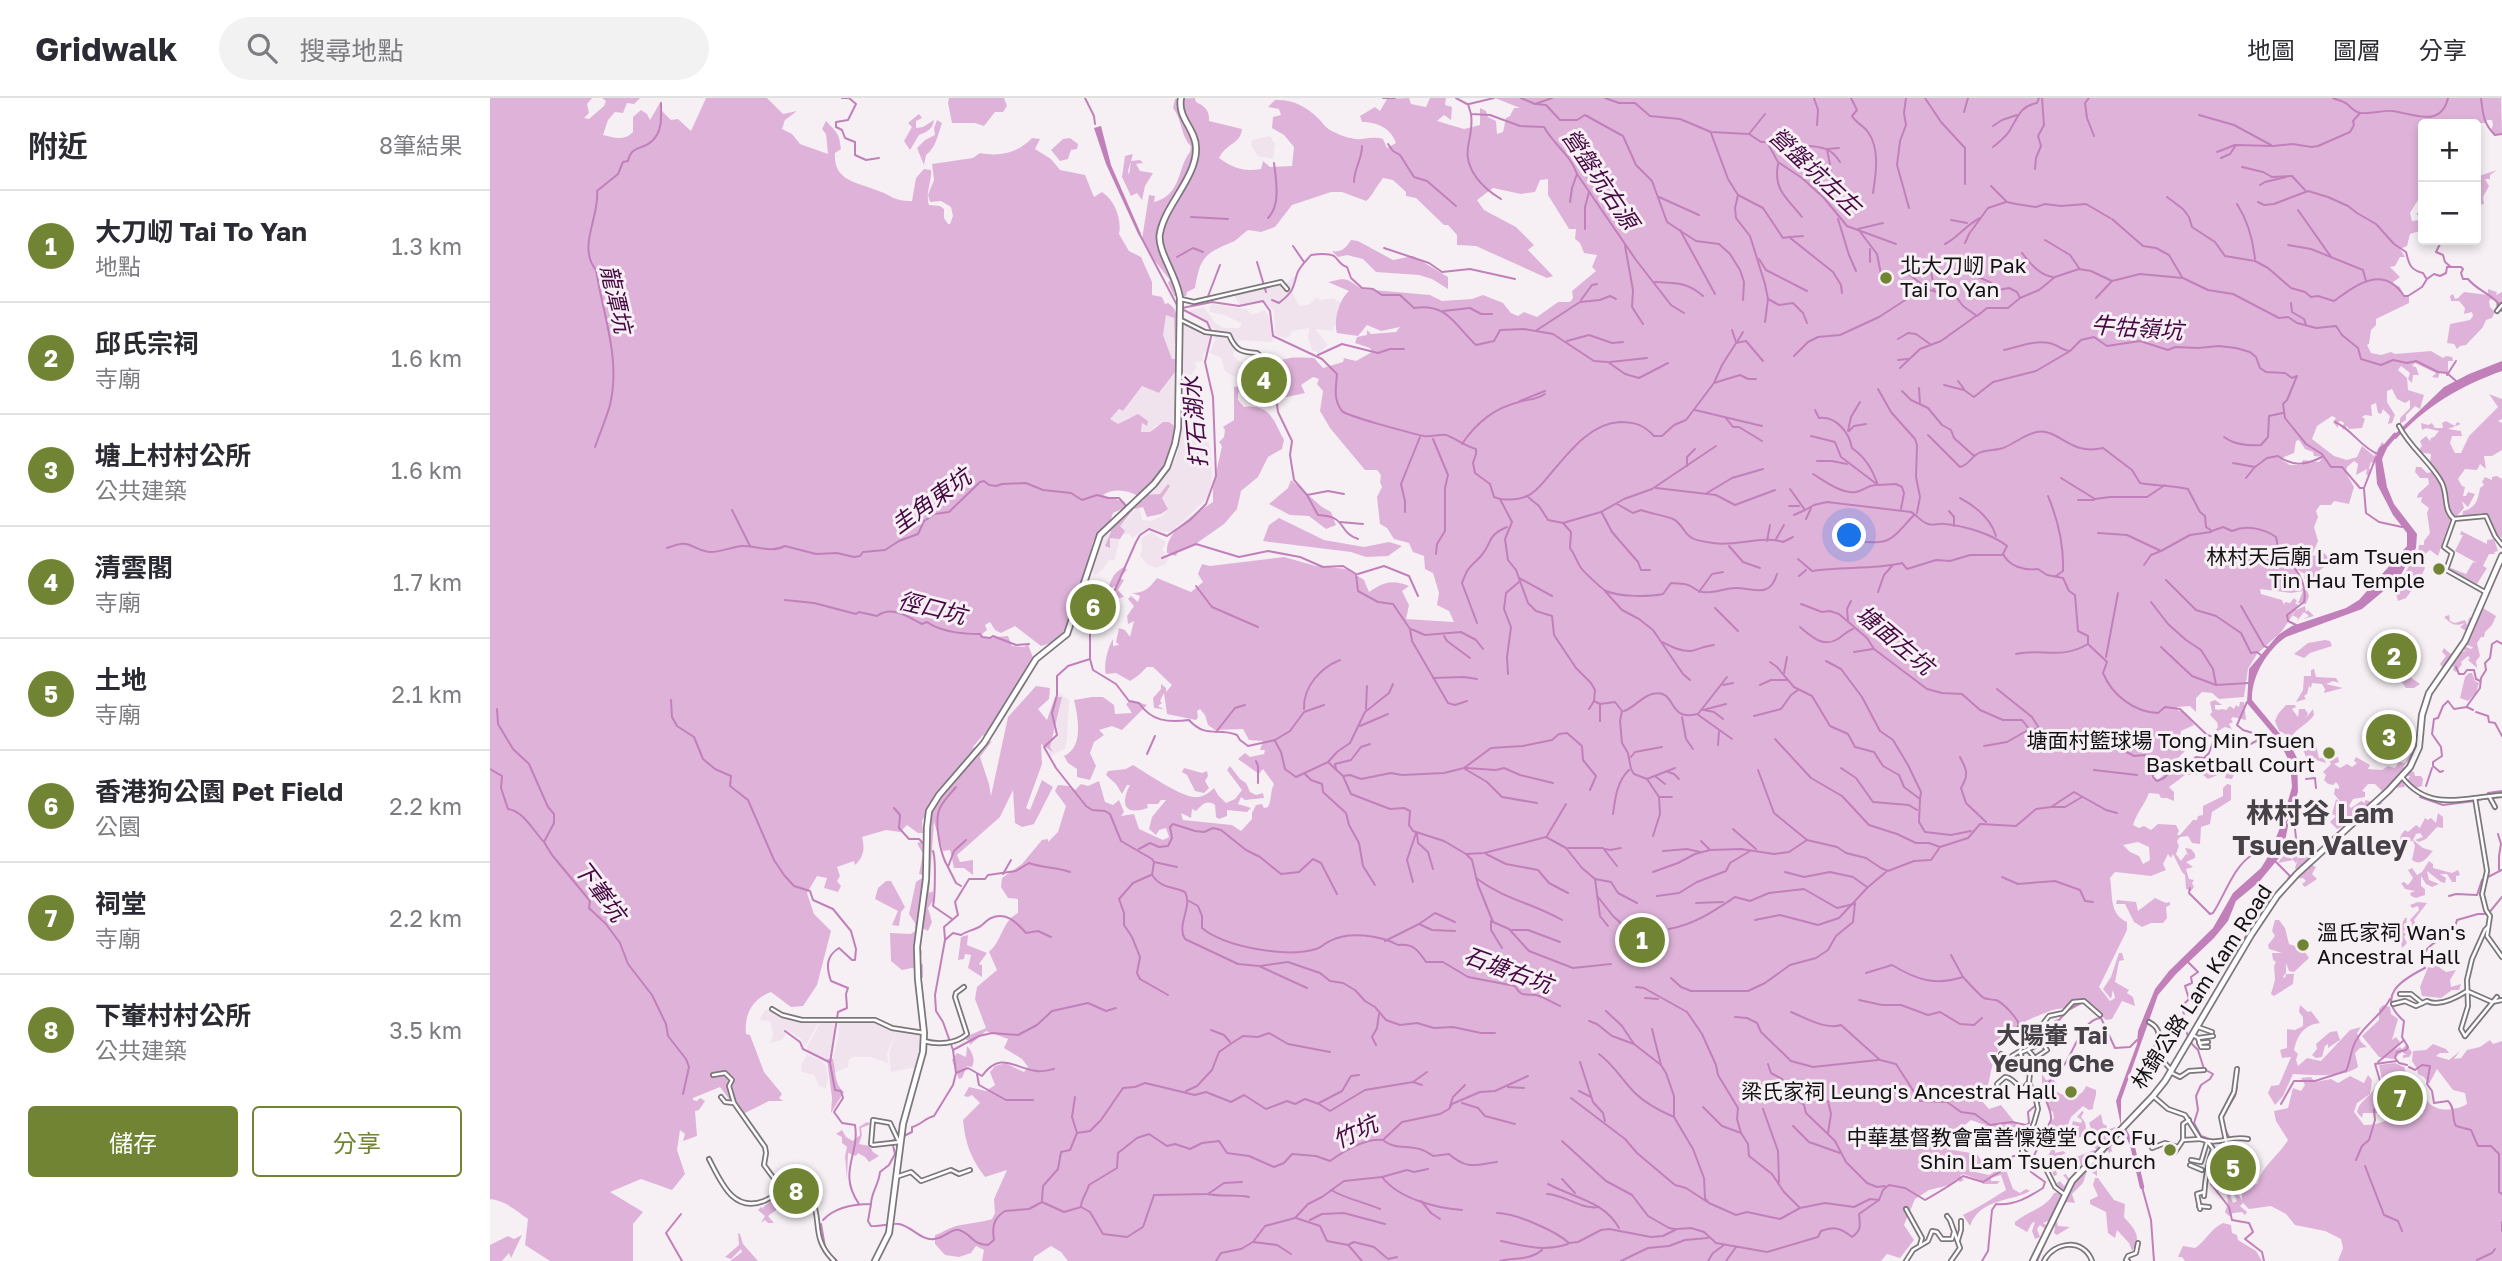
<!DOCTYPE html>
<html lang="zh-TW">
<head>
<meta charset="utf-8">
<style>
	body { margin:0; font-family:"Golos Text","Noto Sans TC",sans-serif; background:#f2f2f3; color:#2b2b33 }
	.controls { position:absolute; right:21px; top:21px; display:grid; overflow:hidden; border-radius:7px; box-shadow:0 4px 10px #0003 }
	.controls button { width:63px; height:63px; display:grid; place-items:center; padding:0; border:0; border-bottom:2px solid #e1e1e2; background:#fff; color:#2b2b33; font:35px sans-serif }
	.you { position:absolute; left:1360px; top:438px; width:24px; height:24px; margin:-18px; border:5px solid #fff; border-radius:50%; background:#1a73e8; box-shadow:0 0 0 10px #1a73e833 }
	.badge { display:grid; place-items:center; width:46px; height:46px; border-radius:50%; background:#718434; color:#fff; font-size:23px; font-weight:700 }
	.pin { position:absolute; translate:-50% -50%; border:4px solid #fff; box-shadow:0 2px 7px #0006 }
	.list { margin:0; padding:0; list-style:none }
	h2 { display:flex; justify-content:space-between; align-items:center; height:91px; margin:0; padding:0 28px; font-size:30px }
	h2 small { font-size:23px; font-weight:400; color:#7c7c81 }
	.list li { display:grid; grid-template-columns:46px 1fr auto; gap:21px; align-items:center; box-sizing:border-box; height:112px; padding:0 28px; border-top:2px solid #e1e1e2 }
	.list b { display:block; font-size:26px; white-space:nowrap }
	.list p { margin:0; font-size:23px; white-space:nowrap; color:#7c7c81 }
	.list em { font-size:23px; font-style:normal; color:#7c7c81 }
	.actions { display:flex; gap:14px; padding:21px 28px }
	.actions a { flex:1; padding:16px 0; border:2px solid #718434; border-radius:7px; text-align:center; font-size:24px; color:#718434 }
	.actions .main { background:#718434; color:#fff }
	.icon { flex:none; width:38px; height:38px; fill:none; stroke:currentColor; stroke-width:2; stroke-linecap:round; stroke-linejoin:round }
	.map { position:relative; flex:none; width:2012px; height:1163px; overflow:hidden }
	header { display:flex; align-items:center; gap:42px; box-sizing:border-box; height:98px; padding:0 35px; background:#fff; border-bottom:2px solid #e1e1e2 }
	header strong { font-size:33px }
	nav { display:flex; gap:38px; margin-inline-start:auto; font-size:24px }
	.search { width:490px; height:63px; background:#f2f2f3; display:flex; align-items:center; gap:18px; box-sizing:border-box; padding:0 24px; border-radius:38px; color:#7c7c81; font-size:26px }
	main { display:flex }
	aside { flex:1; background:#fff }
	.map>svg:first-child { display:block }
</style>
</head>
<body>
<header>
<strong>Gridwalk</strong>
<div class="search"><svg class="icon" aria-label="search" viewBox="0 0 24 24"><circle cx="10" cy="10" r="6"/><path d="M15 15l6 6"/></svg>搜尋地點</div>
<nav><a>地圖</a><a>圖層</a><a>分享</a></nav>
</header>
<main>
<aside>
<h2>附近<small>8筆結果</small></h2>
<ul class="list">
<li><span class="badge">1</span><div><b>大刀屻 Tai To Yan</b><p>地點</p></div><em>1.3 km</em></li>
<li><span class="badge">2</span><div><b>邱氏宗祠</b><p>寺廟</p></div><em>1.6 km</em></li>
<li><span class="badge">3</span><div><b>塘上村村公所</b><p>公共建築</p></div><em>1.6 km</em></li>
<li><span class="badge">4</span><div><b>清雲閣</b><p>寺廟</p></div><em>1.7 km</em></li>
<li><span class="badge">5</span><div><b>土地</b><p>寺廟</p></div><em>2.1 km</em></li>
<li><span class="badge">6</span><div><b>香港狗公園 Pet Field</b><p>公園</p></div><em>2.2 km</em></li>
<li><span class="badge">7</span><div><b>祠堂</b><p>寺廟</p></div><em>2.2 km</em></li>
<li><span class="badge">8</span><div><b>下輋村村公所</b><p>公共建築</p></div><em>3.5 km</em></li>
</ul>
<div class="actions"><a class="main">儲存</a><a>分享</a></div>
</aside>
<div class="map">
<svg width="2012" height="1163" viewBox="0 0 2012 1163">
	<rect width="100%" height="100%" fill="#f6f0f5"/>
	<g fill="#f0e3ee">
		<path d="M 780,38 L 785,46 L 783,61 L 768,58 L 761,47 L 762,42 Z"/>
		<path d="M 806,177 L 801,191 L 809,208 L 820,206 L 825,200 L 831,202 L 843,200 L 853,206 L 842,233 L 825,231 L 838,247 L 829,255 L 822,252 L 818,240 L 819,230 L 802,233 L 800,238 L 796,240 L 785,237 L 784,214 L 777,207 L 770,204 L 750,208 L 742,194 L 791,183 L 795,186 Z"/>
		<path d="M 722,206 L 756,211 L 762,217 L 775,212 L 780,222 L 783,244 L 749,242 L 743,257 L 749,263 L 768,269 L 770,274 L 767,280 L 760,282 L 743,278 L 735,273 L 731,260 L 720,255 L 725,242 L 724,231 L 714,222 L 699,216 L 700,212 L 714,209 L 725,225 L 734,230 L 749,230 L 752,226 L 735,217 L 720,214 L 719,209 Z"/>
		<path d="M 675,217 L 687,217 L 687,261 L 682,261 L 673,237 Z"/>
		<path d="M 692,224 L 711,236 L 721,238 L 716,254 L 713,256 L 713,263 L 704,264 L 707,269 L 701,277 L 692,274 Z"/>
		<path d="M 685,274 L 685,327 L 679,324 L 665,328 L 660,335 L 650,334 L 653,325 L 658,323 L 639,320 L 628,327 L 618,321 L 625,312 L 633,313 L 652,288 L 670,295 Z"/>
		<path d="M 707,325 L 714,326 L 721,353 L 722,378 L 719,398 L 683,433 L 675,434 L 658,430 L 642,440 L 639,436 L 632,436 L 629,442 L 625,462 L 619,462 L 613,471 L 604,478 L 602,471 L 610,444 L 617,431 L 635,424 L 649,407 L 652,422 L 662,423 L 675,416 L 677,406 L 654,401 L 675,379 L 687,358 L 690,326 L 696,330 Z"/>
		<path d="M 661,434 L 676,444 L 672,452 L 678,459 L 676,466 L 666,470 L 658,467 L 650,458 L 652,452 L 651,441 Z"/>
		<path d="M 569,595 L 579,602 L 577,641 L 575,651 L 560,658 L 557,646 L 568,638 L 564,618 Z"/>
		<path d="M 276,911 L 292,918 L 311,923 L 329,923 L 315,949 L 311,941 L 298,932 L 292,942 L 280,945 L 283,936 L 280,923 L 269,922 Z"/>
		<path d="M 343,922 L 345,935 L 339,964 L 319,954 L 317,949 L 331,923 Z"/>
		<path d="M 348,922 L 368,924 L 385,923 L 407,932 L 397,955 L 398,965 L 380,959 L 363,959 L 359,961 L 358,969 L 344,975 L 342,965 L 349,935 Z"/>
		<path d="M 410,932 L 431,935 L 429,961 L 427,969 L 401,974 L 399,955 L 406,935 Z"/>
		<path d="M 317,956 L 332,963 L 336,968 L 338,980 L 336,991 L 329,988 L 324,977 L 312,974 L 311,967 Z"/>
	</g>
	<g fill="#dfb3d9" fill-rule="evenodd">
		<path d="M 0,0 L 102,0 L 97,6 L 99,15 L 94,20 L 99,21 L 114,8 L 116,3 L 112,0 L 150,0 L 144,6 L 137,5 L 133,15 L 125,14 L 118,22 L 113,37 C 125,40 134,43 143,34 L 143,19 L 151,12 L 157,16 L 160,22 L 171,3 L 171,12 L 181,22 L 188,21 L 201,33 L 216,0 L 277,0 L 293,16 L 307,13 L 295,22 L 292,31 L 302,36 L 310,46 L 338,56 L 336,36 L 332,31 L 336,23 C 347,35 349,34 351,51 L 345,55 C 343,82 365,84 386,92 C 402,97 402,103 422,103 L 426,80 L 434,71 L 441,72 C 442,85 435,94 439,107 L 450,108 L 454,111 L 454,120 L 458,126 L 460,126 L 463,118 L 461,109 L 451,103 L 440,104 L 438,97 L 444,82 L 442,66 L 483,60 L 490,55 C 510,59 528,55 542,40 L 550,41 L 545,51 L 561,61 L 570,72 L 595,77 L 604,99 L 612,94 C 625,102 632,122 629,136 L 639,153 L 651,159 L 662,184 L 662,197 L 672,199 L 675,206 L 678,205 C 692,214 688,231 688,246 L 685,246 L 684,220 L 676,217 L 673,237 L 682,261 L 689,261 L 689,274 L 685,274 L 669,295 L 652,288 L 633,313 L 629,311 L 620,321 L 628,326 L 648,316 L 658,323 L 657,328 L 652,325 L 651,334 L 660,334 L 673,324 L 679,324 L 686,329 C 678,364 674,372 648,398 C 638,392 623,390 613,397 L 635,404 L 636,409 L 623,415 L 621,421 L 636,415 L 643,401 L 653,403 L 654,397 L 670,396 L 678,386 L 680,388 L 672,400 L 678,411 L 671,416 L 657,419 L 653,409 L 644,411 L 630,428 L 635,433 L 630,441 L 620,440 L 620,450 L 615,448 L 621,434 L 617,426 L 608,435 L 603,444 L 595,475 L 600,483 C 588,504 578,544 551,548 L 525,528 L 511,535 L 505,532 L 500,524 L 495,527 L 497,532 L 492,536 L 494,540 L 518,538 L 522,548 L 534,549 L 538,546 L 543,560 L 500,635 L 492,638 L 482,650 L 502,643 L 490,659 L 499,686 L 501,698 L 518,619 L 546,588 L 560,590 L 559,601 L 548,611 L 557,622 L 565,599 L 572,599 L 560,649 L 563,654 L 551,646 L 552,666 L 536,710 L 540,712 L 552,682 L 563,689 L 544,726 L 532,729 L 525,725 L 523,692 L 510,719 L 467,757 L 470,764 L 483,762 L 483,777 L 474,770 L 464,770 L 460,752 L 453,753 L 444,724 L 440,779 L 429,776 L 433,756 L 427,745 L 439,742 L 439,719 L 448,702 L 447,695 L 432,723 L 433,735 L 428,735 L 417,727 L 410,734 L 396,732 L 372,739 C 375,750 374,759 365,767 L 364,763 L 347,769 L 350,778 L 347,783 L 351,788 L 348,794 L 334,790 L 337,780 L 327,778 L 317,795 L 324,816 L 341,833 L 327,887 L 313,908 L 301,909 L 281,894 C 262,901 254,917 256,936 L 260,937 L 274,974 L 292,996 L 289,1000 L 293,1003 L 279,1003 L 251,1017 L 230,989 L 203,1000 L 203,1002 L 207,1003 L 210,1000 L 215,1003 L 209,1012 L 205,1013 L 207,1038 L 193,1043 L 195,1036 L 190,1032 L 187,1052 L 195,1076 L 182,1092 L 151,1081 L 120,1094 L 153,1114 L 143,1126 L 143,1163 L 60,1163 L 35,1147 L 38,1121 C 27,1113 14,1102 0,1101 Z"/>
		<path d="M 459,0 L 514,0 L 517,8 L 513,14 L 505,14 L 494,28 L 485,25 L 462,25 L 458,5 Z"/>
		<path d="M 705,0 L 706,4 C 714,8 720,12 719,23 L 752,31 C 750,47 737,44 729,60 C 743,70 754,74 771,71 L 773,63 L 780,69 L 802,68 L 804,49 L 794,37 L 782,30 L 783,19 L 791,17 L 789,11 L 778,9 L 785,2 C 802,1 816,8 829,21 C 832,24 836,30 840,32 C 849,37 862,42 872,41 C 880,40 885,39 893,41 L 897,50 L 906,45 C 901,30 887,24 872,24 L 870,18 L 885,9 L 890,13 L 897,1 L 919,0 L 921,6 L 936,9 L 940,0 L 956,0 L 955,7 L 962,9 L 961,22 L 954,17 L 947,23 L 974,31 L 990,27 L 990,10 L 996,13 L 998,19 L 1006,23 L 1007,36 L 1013,34 L 1016,20 L 1020,18 L 1024,10 L 1030,10 L 1005,0 L 2011,0 L 2012,35 L 2004,38 L 2001,32 L 2003,27 L 2002,22 L 1997,22 L 1995,25 L 1973,26 L 1970,24 L 1968,26 L 1933,26 L 1933,101 L 1928,102 L 1920,115 L 1922,123 L 1931,122 L 1933,124 L 1933,132 L 1920,136 L 1917,148 L 1910,151 L 1915,159 L 1910,159 L 1905,168 L 1900,169 L 1910,179 L 1902,185 L 1910,189 L 1914,198 L 1919,199 L 1919,205 L 1886,221 L 1886,227 L 1881,232 L 1879,246 L 1877,247 L 1881,255 L 1891,257 L 1901,254 L 1905,256 L 1941,253 L 1953,260 L 1956,258 L 1962,259 L 1963,263 L 1958,263 L 1958,275 L 1950,274 L 1948,280 L 1942,279 L 1946,275 L 1925,265 L 1922,268 L 1926,269 L 1929,277 L 1923,277 L 1922,285 L 1918,281 L 1920,275 L 1911,268 L 1908,272 L 1917,280 L 1918,292 L 1934,297 L 1930,311 L 1925,308 L 1916,317 L 1916,322 L 1910,326 L 1910,320 L 1920,310 L 1920,302 L 1915,305 L 1907,301 L 1902,291 L 1897,293 L 1897,304 L 1905,317 L 1902,325 L 1898,326 L 1900,318 L 1893,311 L 1891,316 L 1888,315 L 1886,305 L 1881,307 L 1882,318 L 1875,317 L 1872,319 L 1875,321 L 1872,330 L 1859,331 L 1857,328 L 1854,332 L 1852,330 L 1854,325 L 1851,323 L 1848,324 L 1848,330 L 1843,324 L 1846,320 L 1842,318 L 1827,328 L 1822,341 L 1844,358 L 1857,362 L 1867,359 L 1872,348 L 1884,358 L 1892,344 L 1894,346 L 1886,356 L 1885,365 L 1881,364 L 1879,370 L 1881,374 L 1879,378 L 1876,376 L 1877,371 L 1866,377 L 1868,366 L 1864,363 L 1857,369 L 1856,375 L 1864,389 L 1859,406 L 1844,403 L 1841,407 L 1830,407 L 1826,413 L 1828,419 L 1824,429 L 1828,443 L 1822,457 L 1826,458 L 1825,455 L 1828,454 L 1834,455 L 1842,463 L 1826,475 L 1820,488 L 1814,480 L 1815,476 L 1804,470 L 1811,484 L 1808,490 L 1816,490 L 1819,498 L 1816,506 L 1808,505 L 1813,493 L 1801,495 L 1770,491 L 1771,496 L 1792,502 L 1794,507 L 1795,504 L 1800,505 L 1804,500 L 1807,503 L 1805,506 L 1808,506 L 1806,512 L 1815,508 L 1816,514 L 1818,512 L 1824,518 L 1813,521 L 1819,518 L 1814,514 L 1807,523 L 1808,520 L 1802,517 L 1806,512 L 1792,533 L 1767,556 L 1758,571 L 1754,599 L 1729,601 L 1722,595 L 1712,594 L 1706,600 L 1706,614 L 1700,608 L 1687,609 L 1687,612 L 1696,615 L 1704,627 L 1691,633 L 1687,650 L 1692,649 L 1695,653 L 1677,671 L 1661,679 L 1667,683 L 1678,672 C 1689,673 1696,666 1708,668 L 1707,677 L 1695,677 L 1679,689 L 1684,694 L 1684,703 L 1677,700 L 1671,700 L 1669,696 L 1659,695 C 1654,708 1648,712 1643,727 L 1649,730 L 1654,728 L 1661,732 L 1668,726 L 1686,727 L 1689,733 L 1687,737 L 1690,737 L 1703,722 L 1707,722 L 1708,718 L 1713,717 L 1713,708 L 1733,698 L 1733,690 L 1737,686 L 1741,687 L 1741,702 L 1722,714 L 1720,726 L 1711,729 L 1710,746 L 1702,745 L 1698,738 L 1690,739 L 1687,743 L 1689,748 L 1686,756 L 1691,763 L 1696,756 L 1698,757 L 1695,750 L 1701,751 L 1705,756 L 1705,760 L 1696,764 L 1703,769 L 1696,771 L 1699,781 L 1704,782 L 1702,785 L 1704,789 L 1701,793 L 1696,791 L 1695,777 L 1692,774 L 1683,756 L 1681,760 L 1678,756 L 1673,766 L 1676,772 L 1661,778 L 1625,774 L 1620,780 C 1623,798 1619,816 1637,824 L 1637,832 L 1609,889 L 1620,903 L 1625,900 L 1623,892 L 1621,901 L 1613,891 L 1621,879 L 1629,855 L 1632,855 L 1634,862 L 1629,863 L 1625,884 L 1639,892 L 1637,895 L 1643,899 L 1645,908 L 1632,903 L 1622,921 L 1616,922 L 1594,901 L 1581,912 C 1569,908 1561,913 1550,917 C 1527,925 1509,942 1503,966 C 1498,982 1501,987 1490,1001 L 1499,1011 L 1511,1007 L 1527,1027 L 1518,1037 L 1508,1038 L 1497,1043 L 1483,1036 L 1492,1026 L 1481,1022 L 1456,1042 L 1457,1051 L 1487,1056 L 1493,1065 L 1481,1068 L 1481,1073 L 1499,1077 L 1507,1072 L 1516,1072 L 1523,1091 L 1530,1095 L 1536,1091 L 1540,1093 C 1521,1104 1490,1100 1480,1128 L 1473,1117 C 1489,1109 1500,1102 1516,1092 L 1511,1077 L 1501,1080 L 1501,1083 L 1510,1083 L 1507,1086 L 1493,1086 L 1490,1082 L 1473,1076 L 1470,1078 L 1474,1082 L 1470,1084 L 1467,1081 L 1460,1087 L 1439,1092 L 1425,1101 L 1414,1127 L 1424,1142 L 1410,1160 L 1397,1156 L 1391,1163 L 578,1163 L 571,1154 L 561,1148 L 544,1159 L 543,1163 L 492,1163 L 494,1152 L 486,1148 L 481,1155 L 469,1159 L 455,1157 L 445,1146 L 445,1137 C 452,1135 455,1132 461,1130 C 468,1126 491,1125 502,1121 L 505,1115 L 504,1101 L 517,1072 L 495,1079 C 481,1061 475,1045 473,1022 L 490,1005 L 482,997 L 478,999 L 474,998 L 479,989 L 496,993 L 505,987 L 500,974 L 505,968 L 515,965 L 534,974 L 538,969 L 532,961 L 514,950 L 518,941 L 496,933 L 480,947 L 479,943 L 473,940 L 496,930 L 485,901 L 487,889 L 507,872 L 499,854 C 512,843 512,823 528,815 L 528,801 L 518,800 L 511,789 L 512,780 L 532,766 L 552,742 L 558,741 L 558,744 L 568,734 L 576,708 L 565,693 L 568,687 L 580,688 L 585,692 L 591,686 L 598,688 L 609,683 L 615,704 L 623,707 L 629,702 L 634,714 L 631,718 L 644,716 L 649,731 L 673,742 L 679,739 L 676,730 L 669,732 L 666,737 L 659,731 L 662,719 L 676,702 L 671,702 L 668,706 L 657,706 L 658,710 C 634,718 630,706 640,687 L 637,687 L 632,696 L 626,686 L 616,677 L 618,673 L 636,671 L 643,667 C 658,676 688,697 704,699 C 712,700 719,695 724,690 L 728,697 L 736,705 L 745,701 L 752,692 L 737,672 L 740,668 L 750,681 L 756,685 L 760,694 L 766,697 L 773,695 L 774,700 L 755,702 L 751,699 L 748,706 L 761,710 L 757,714 L 737,712 L 737,718 L 729,721 L 726,719 L 725,707 C 716,701 712,707 706,713 L 702,711 L 701,720 L 691,715 L 693,722 L 742,727 L 751,733 L 762,721 L 762,715 L 766,707 L 772,706 L 774,710 L 778,709 C 782,701 780,694 784,686 L 773,671 L 769,676 L 748,661 L 755,655 L 760,659 L 774,656 L 775,652 L 770,652 L 773,643 L 759,642 L 753,631 L 725,632 L 718,627 L 715,617 L 710,611 L 707,613 L 708,619 L 706,622 L 677,616 L 674,595 L 670,603 L 672,605 L 668,608 L 674,611 L 664,610 L 663,600 L 671,591 L 671,586 L 676,590 L 676,594 L 682,587 L 663,569 L 657,569 L 649,577 L 640,583 L 626,575 L 616,576 C 613,568 618,549 623,541 L 623,548 L 629,547 L 626,544 L 629,530 L 635,532 L 640,539 L 644,523 L 638,526 L 637,518 L 644,508 L 638,501 L 641,498 L 648,504 L 650,498 L 642,495 C 655,495 660,489 667,480 L 701,494 L 713,484 L 708,476 L 712,466 L 720,468 L 794,459 L 826,468 L 857,471 L 874,482 L 879,494 C 893,484 902,481 919,488 L 912,493 L 919,507 L 916,521 L 964,524 L 959,513 L 947,507 L 949,495 L 943,475 L 935,471 L 934,458 L 923,454 L 919,445 L 904,441 L 897,430 L 890,426 L 887,399 L 892,389 L 890,384 L 891,377 L 887,372 L 875,372 L 840,330 L 830,313 L 833,293 L 827,286 L 829,281 L 823,279 L 811,287 L 815,295 L 797,299 L 785,299 L 782,302 L 781,294 L 776,290 L 775,272 C 793,258 802,259 824,260 L 833,270 L 853,264 L 854,260 L 866,263 L 882,254 L 880,250 L 865,245 L 867,239 L 877,237 L 877,232 L 881,236 L 906,234 L 910,229 L 891,233 L 877,227 L 868,238 L 847,235 C 843,224 849,201 859,193 L 838,184 L 852,181 L 858,182 L 872,191 L 940,197 L 952,203 L 982,201 L 993,197 L 1013,205 L 1021,215 L 1028,218 L 1034,214 L 1047,219 L 1068,204 L 1080,204 L 1083,200 L 1082,193 L 1106,173 L 1102,169 L 1107,157 L 1094,155 L 1090,145 L 1085,141 L 1086,131 L 1079,131 L 1058,97 L 1058,81 L 1050,82 L 1045,94 L 1031,96 L 1003,90 L 987,102 L 994,112 L 1026,129 L 1044,147 L 1038,152 L 1063,178 L 1057,180 L 986,148 L 967,147 L 967,137 L 958,127 L 954,127 L 926,100 L 916,98 L 916,94 L 903,82 L 893,80 C 887,87 881,100 876,103 L 852,94 L 841,94 L 802,107 L 785,129 L 771,134 L 758,132 C 752,136 747,143 740,145 C 714,156 710,160 705,190 L 697,194 L 696,198 L 684,198 L 678,185 L 680,182 L 664,162 L 652,141 L 659,97 L 665,98 L 664,104 C 692,97 687,70 700,54 L 701,48 C 691,39 692,21 683,10 L 685,1 ZM 1809,342 L 1815,351 L 1823,354 L 1824,358 L 1833,359 L 1829,364 L 1813,362 L 1811,367 L 1800,367 L 1792,362 L 1794,359 L 1804,355 L 1806,343 ZM 1648,744 L 1659,749 L 1660,762 L 1653,766 L 1649,758 L 1640,754 L 1633,747 Z"/>
		<path d="M 429,16 L 432,20 L 426,23 L 426,30 L 433,29 L 444,22 C 443,31 437,34 429,37 L 420,52 L 414,43 L 422,29 L 418,25 Z"/>
		<path d="M 447,22 L 452,25 C 448,36 446,50 436,57 L 434,67 L 427,50 L 435,42 L 445,37 L 444,30 Z"/>
		<path d="M 580,40 L 588,46 L 587,51 L 581,52 L 578,61 L 570,63 L 561,52 L 573,41 Z"/>
		<path d="M 643,56 L 638,73 L 639,77 L 641,63 L 650,62 L 653,65 L 646,66 L 650,73 L 663,75 L 655,88 L 652,102 L 647,95 L 641,98 L 632,79 L 635,58 Z"/>
		<path d="M 2007,72 L 2000,77 L 2000,81 L 1995,81 L 1999,88 L 1993,99 L 1994,106 L 1988,107 L 1986,104 L 1986,79 Z"/>
		<path d="M 861,142 L 868,143 L 903,162 L 923,158 L 958,179 L 958,191 L 942,181 L 929,177 L 886,174 L 873,161 L 857,157 L 848,159 L 842,153 C 851,155 856,150 861,142 Z"/>
		<path d="M 1998,191 L 2007,194 L 2006,197 L 2012,194 L 2012,205 L 2009,209 L 2006,210 L 2006,203 L 2001,201 L 1999,203 L 2000,209 L 2005,214 L 2002,220 L 1996,222 L 1993,229 L 1976,247 L 1970,248 L 1967,251 L 1964,246 L 1957,245 L 1960,226 L 1980,222 L 1983,218 L 1982,214 L 1974,216 L 1975,210 L 1969,203 L 1961,203 L 1960,198 L 1963,196 L 1965,201 L 1968,200 L 1974,194 L 1998,197 Z"/>
		<path d="M 752,281 L 758,284 L 748,295 L 748,302 L 754,309 C 780,306 783,321 794,342 L 792,351 L 778,359 L 768,379 L 751,393 L 747,411 L 734,426 L 707,445 L 688,453 L 686,458 L 677,455 C 675,432 707,415 723,404 L 723,389 L 732,348 L 729,344 L 734,339 L 735,332 L 733,329 L 744,322 L 744,289 L 750,288 Z"/>
		<path d="M 1999,296 L 2012,301 L 2012,321 L 2008,323 L 2012,325 L 2012,352 L 2002,358 L 1994,358 L 1996,371 L 1990,366 L 1987,372 L 1975,371 L 1968,381 L 1972,388 L 1975,389 L 1973,398 L 1976,398 L 1978,394 L 1985,396 L 1978,409 L 1972,403 L 1974,410 L 1966,419 L 1956,409 L 1956,416 L 1961,420 L 1948,458 L 1940,452 L 1931,459 L 1928,454 L 1929,447 L 1934,447 L 1934,443 L 1940,435 L 1937,415 L 1939,410 L 1931,404 L 1932,399 L 1927,400 L 1928,396 L 1939,386 L 1938,380 L 1930,380 L 1925,374 L 1926,369 L 1931,369 L 1937,375 L 1942,374 L 1934,363 L 1938,367 L 1940,365 L 1941,356 L 1927,354 L 1932,348 L 1930,343 L 1936,338 L 1940,343 L 1941,340 L 1944,339 L 1949,333 L 1936,330 L 1932,332 L 1931,325 L 1938,327 L 1942,325 L 1945,330 L 1953,330 L 1952,325 L 1956,323 L 1965,328 L 1967,324 L 1971,326 L 1958,331 L 1971,333 L 1972,338 L 1962,338 L 1960,345 L 1965,355 L 1971,355 L 1979,338 L 2008,309 Z"/>
		<path d="M 2007,378 L 2012,381 L 2012,440 L 2000,433 L 1999,428 L 2001,426 L 1998,419 L 1992,415 L 1972,419 L 1973,413 C 1986,410 1988,402 1990,390 L 1994,387 L 1992,384 L 1995,379 L 2002,382 L 2002,379 Z"/>
		<path d="M 801,382 L 832,409 L 841,414 L 846,427 L 836,431 L 819,418 L 800,417 L 779,406 L 798,390 Z"/>
		<path d="M 789,420 L 834,442 L 874,449 L 899,444 L 912,448 L 898,458 L 876,459 L 861,454 L 773,443 L 779,427 Z"/>
		<path d="M 1971,433 L 1997,446 L 1997,442 L 2004,441 L 2008,453 L 2004,454 L 2005,456 L 1999,456 L 1993,468 L 1997,470 L 1987,486 L 1959,471 L 1961,470 L 1976,476 L 1983,464 L 1987,465 L 1965,453 L 1973,437 L 1970,437 Z"/>
		<path d="M 1924,459 L 1928,469 L 1934,468 L 1935,470 L 1930,481 L 1927,478 L 1922,479 L 1924,489 L 1916,500 L 1908,503 L 1905,492 L 1898,492 L 1915,482 L 1914,477 Z"/>
		<path d="M 634,469 L 637,472 L 629,480 L 634,482 L 628,492 L 634,499 L 629,500 L 627,498 L 623,502 L 626,494 L 625,488 L 621,490 L 621,499 L 616,502 L 603,495 L 604,490 L 612,498 L 617,497 C 620,485 621,476 634,469 Z"/>
		<path d="M 596,495 L 618,503 L 602,527 L 589,515 Z"/>
		<path d="M 1993,510 L 2006,518 L 2002,527 L 1995,534 L 1994,539 L 1991,539 L 1987,545 L 1990,558 L 1986,563 L 1987,570 L 1978,562 L 1980,560 L 1978,558 L 1971,564 L 1972,566 L 1966,574 L 1963,572 L 1964,568 L 1954,571 L 1950,566 L 1956,558 L 1952,554 L 1954,550 L 1967,562 L 1970,554 L 1976,553 L 1972,551 L 1974,548 L 1981,551 L 1983,549 L 1973,546 L 1973,539 L 1980,538 L 1984,531 L 1983,528 L 1976,533 L 1970,529 L 1975,525 C 1965,529 1961,526 1954,519 L 1959,517 L 1959,515 L 1960,523 L 1965,525 L 1975,522 L 1977,527 L 1979,520 L 1989,515 Z"/>
		<path d="M 1835,542 L 1840,543 L 1842,548 L 1820,555 L 1814,560 L 1804,556 L 1818,545 Z"/>
		<path d="M 1915,555 L 1924,560 L 1926,565 L 1919,564 L 1918,566 L 1923,576 L 1920,579 L 1930,586 L 1924,590 L 1916,590 L 1910,582 L 1916,575 L 1906,567 L 1912,568 Z"/>
		<path d="M 1824,571 L 1826,579 L 1846,580 L 1849,585 L 1843,583 L 1836,586 L 1853,590 L 1834,595 L 1835,591 L 1832,586 L 1822,585 L 1821,590 L 1819,588 L 1817,596 L 1814,598 L 1816,601 L 1806,604 L 1813,592 L 1814,578 L 1821,578 L 1821,572 Z"/>
		<path d="M 1979,575 L 1982,575 L 1985,583 L 1989,585 L 1986,595 L 1978,603 L 1970,600 L 1975,579 Z"/>
		<path d="M 602,599 L 613,599 L 624,607 L 625,616 L 642,615 L 636,606 L 641,602 L 657,607 L 632,632 L 622,628 L 609,632 L 614,637 L 604,644 L 600,655 L 606,668 L 600,682 L 587,679 L 587,671 L 578,665 L 574,658 C 594,649 588,619 584,602 Z"/>
		<path d="M 1725,602 L 1732,607 L 1725,607 L 1725,611 L 1728,612 L 1732,611 L 1736,612 L 1740,608 L 1744,611 L 1746,607 L 1749,609 L 1750,604 L 1754,604 L 1756,622 L 1743,619 L 1741,621 L 1743,624 L 1739,626 L 1742,631 L 1735,629 L 1728,633 L 1726,632 L 1728,629 L 1727,624 L 1720,617 L 1722,614 L 1720,604 Z"/>
		<path d="M 1796,607 L 1805,607 L 1806,609 L 1802,611 L 1808,619 L 1809,611 L 1815,611 L 1818,616 L 1815,621 L 1823,611 L 1824,617 C 1818,626 1807,630 1802,638 L 1806,643 L 1803,646 L 1795,639 L 1794,635 L 1789,633 L 1785,623 L 1788,616 Z"/>
		<path d="M 1815,636 L 1826,647 L 1829,660 L 1834,660 L 1836,665 L 1816,659 L 1808,639 Z"/>
		<path d="M 1921,654 L 1927,660 L 1923,668 L 1920,666 L 1923,657 L 1913,669 L 1924,674 L 1925,678 L 1931,678 L 1933,681 L 1932,688 L 1926,690 L 1917,683 L 1920,678 L 1913,677 L 1907,683 L 1914,684 L 1915,689 L 1903,690 L 1901,693 L 1903,695 L 1898,695 L 1898,699 L 1892,695 L 1896,694 L 1897,691 L 1892,693 L 1885,686 L 1878,686 L 1872,693 L 1875,694 L 1875,699 L 1863,701 L 1859,708 L 1861,710 L 1871,703 L 1875,705 L 1875,702 L 1883,704 L 1891,700 L 1892,706 L 1888,707 L 1881,714 L 1879,708 L 1876,707 L 1876,711 L 1872,714 L 1864,711 L 1863,713 L 1867,718 L 1865,721 L 1861,718 L 1859,720 L 1860,725 L 1847,731 L 1840,724 L 1846,718 L 1842,716 L 1846,701 L 1853,707 L 1844,696 L 1845,690 L 1849,691 L 1849,688 L 1846,684 L 1843,687 L 1838,686 L 1834,682 L 1836,677 L 1833,674 L 1841,666 L 1839,662 L 1848,659 L 1849,664 L 1844,666 L 1850,670 L 1857,666 L 1862,669 L 1867,665 L 1864,663 L 1866,659 L 1880,667 L 1878,671 L 1892,672 L 1898,668 L 1905,670 L 1909,664 L 1915,665 Z"/>
		<path d="M 1748,661 L 1753,662 L 1750,676 L 1744,676 L 1742,681 L 1735,680 L 1737,673 L 1718,681 L 1713,677 L 1729,666 L 1736,668 Z"/>
		<path d="M 694,670 L 712,675 L 717,673 L 718,678 L 715,683 L 719,690 L 714,695 L 705,693 L 697,677 L 692,674 Z"/>
		<path d="M 1948,715 L 1953,719 L 1953,730 L 1947,729 L 1936,741 L 1929,744 L 1925,742 L 1933,739 L 1930,735 L 1926,736 L 1923,742 L 1933,750 L 1943,753 C 1937,759 1932,769 1922,762 L 1925,748 L 1923,743 L 1917,743 L 1917,747 L 1901,752 L 1903,748 L 1909,745 L 1911,737 L 1915,732 L 1918,734 L 1926,727 L 1930,730 L 1935,720 L 1938,722 L 1941,720 L 1946,725 Z"/>
		<path d="M 1825,751 L 1831,753 L 1820,766 L 1826,769 L 1822,776 L 1827,781 L 1815,789 L 1812,786 L 1816,783 L 1813,780 L 1797,781 L 1798,778 L 1809,775 L 1805,770 L 1808,761 L 1806,765 L 1803,762 L 1788,765 L 1794,756 L 1802,761 L 1806,757 L 1815,759 Z"/>
		<path d="M 1939,763 L 1943,766 L 1943,770 L 1962,775 L 1968,772 L 1970,777 L 1966,778 L 1966,784 L 1962,784 L 1957,776 L 1950,776 L 1956,780 L 1955,785 L 1951,784 L 1937,773 L 1939,782 L 1949,786 L 1942,789 L 1936,786 L 1931,778 L 1931,788 L 1935,791 L 1935,797 L 1926,800 L 1921,798 L 1920,795 L 1925,793 L 1915,791 L 1911,785 L 1915,784 L 1917,787 L 1919,786 L 1923,780 L 1918,772 L 1922,770 L 1927,777 L 1932,774 Z"/>
		<path d="M 432,780 L 433,783 L 440,782 L 439,795 L 443,793 L 443,803 L 438,810 L 442,824 L 438,833 L 430,829 L 426,842 L 432,854 L 430,863 L 433,867 L 433,880 L 426,877 L 430,872 L 422,870 L 412,872 L 401,863 L 400,835 L 421,836 L 425,833 L 425,825 L 419,816 L 426,784 Z"/>
		<path d="M 396,783 L 401,783 L 415,809 L 411,814 L 409,828 L 402,827 L 408,813 L 385,801 L 388,790 Z"/>
		<path d="M 1665,800 L 1676,805 L 1680,804 L 1680,807 L 1676,809 L 1677,820 L 1673,825 L 1661,825 L 1652,829 L 1644,824 L 1635,806 L 1626,806 L 1627,802 L 1646,804 L 1648,813 Z"/>
		<path d="M 1928,804 L 1937,805 L 1924,822 L 1928,832 L 1922,835 L 1917,830 L 1913,834 L 1916,836 L 1914,839 L 1917,845 L 1912,850 L 1909,834 L 1903,834 L 1905,831 L 1909,831 L 1915,820 L 1917,820 L 1916,828 L 1921,828 L 1922,825 L 1920,822 L 1929,812 L 1928,808 L 1922,810 L 1920,807 Z"/>
		<path d="M 1785,822 L 1789,822 L 1795,830 L 1799,846 L 1813,851 L 1819,860 L 1804,874 L 1799,873 L 1796,865 L 1796,875 L 1793,879 L 1795,880 L 1796,876 L 1804,876 L 1803,886 L 1784,898 L 1781,896 L 1785,882 L 1784,868 L 1786,864 L 1783,862 L 1782,855 L 1792,855 L 1779,851 L 1778,847 L 1785,838 L 1782,833 Z"/>
		<path d="M 478,837 L 477,847 L 497,855 L 489,866 L 492,867 L 492,879 L 478,870 L 481,857 L 475,856 L 474,861 L 468,862 L 471,839 Z"/>
		<path d="M 1946,867 L 1956,874 L 1966,872 L 1960,882 L 1961,889 L 1971,886 L 1969,892 L 1962,892 L 1951,900 L 1932,898 L 1930,889 L 1938,869 L 1943,870 Z"/>
		<path d="M 1810,907 L 1818,914 L 1821,913 L 1830,925 C 1814,927 1808,936 1804,952 L 1808,956 L 1806,962 L 1808,968 L 1817,960 L 1831,963 L 1860,932 L 1871,929 L 1867,935 L 1871,944 L 1877,949 L 1870,950 L 1865,955 L 1868,969 C 1854,980 1821,977 1803,976 L 1793,998 L 1785,1007 L 1778,995 L 1781,988 L 1789,987 L 1801,959 L 1792,960 L 1790,952 L 1797,950 L 1797,931 L 1805,932 L 1813,928 L 1813,919 L 1809,914 Z"/>
		<path d="M 1893,907 L 1900,909 L 1901,916 L 1908,921 L 1902,942 L 1906,939 L 1910,944 L 1905,952 L 1910,949 L 1912,951 L 1917,946 L 1922,955 L 1919,959 L 1913,960 L 1913,957 L 1916,957 L 1912,954 L 1903,961 L 1889,959 L 1872,938 L 1889,922 L 1889,911 Z"/>
		<path d="M 1847,933 L 1850,942 L 1838,950 L 1838,946 L 1835,948 L 1832,959 L 1826,960 L 1822,957 L 1827,951 L 1826,946 L 1840,934 Z"/>
		<path d="M 2000,942 L 2003,946 L 2012,943 L 2012,1163 L 1848,1163 L 1853,1150 L 1851,1141 L 1835,1133 L 1805,1127 L 1796,1116 L 1781,1108 L 1759,1111 L 1753,1105 L 1750,1108 L 1757,1114 L 1755,1117 L 1752,1114 L 1743,1115 L 1739,1118 L 1735,1114 L 1738,1105 L 1736,1092 L 1738,1091 L 1743,1105 L 1747,1103 L 1744,1096 L 1748,1096 L 1752,1102 L 1752,1094 L 1768,1085 C 1771,1069 1790,1056 1798,1042 L 1786,1023 L 1784,1013 L 1798,1010 L 1803,990 L 1811,993 L 1815,987 L 1811,980 L 1821,979 L 1825,984 L 1841,981 L 1848,985 L 1860,978 L 1874,985 L 1878,977 L 1882,982 L 1880,996 L 1867,1005 L 1864,1014 L 1874,1027 C 1893,1028 1910,1014 1928,1010 L 1932,1013 L 1932,996 C 1935,999 1936,1002 1939,1005 C 1949,1015 1967,1012 1977,1006 L 1975,995 L 1963,992 L 1947,971 L 1939,986 L 1934,979 L 1928,976 L 1927,971 L 1922,963 L 1923,953 L 1936,952 L 1943,946 L 1956,951 L 1959,955 L 1950,955 L 1946,958 L 1959,962 L 1970,953 L 1964,961 L 1971,960 L 1977,952 L 1990,949 Z"/>
		<path d="M 477,948 C 482,953 486,962 482,969 L 477,968 L 472,980 L 469,981 L 462,962 L 467,955 L 476,959 Z"/>
		<path d="M 337,961 L 343,961 C 346,973 344,986 354,994 L 341,1015 L 342,1000 Z"/>
		<path d="M 1905,965 L 1914,969 L 1917,977 L 1910,984 L 1910,978 L 1901,979 L 1899,982 L 1892,981 L 1889,967 Z"/>
		<path d="M 1552,976 L 1556,982 L 1563,981 L 1567,986 L 1566,993 C 1576,1000 1591,1002 1596,988 L 1606,992 C 1607,998 1603,1004 1603,1011 L 1599,1012 L 1593,1008 L 1581,1019 L 1576,1032 L 1571,1030 L 1570,1039 L 1576,1041 L 1583,1036 L 1584,1030 L 1589,1030 L 1589,1028 L 1581,1029 L 1583,1023 L 1591,1025 L 1592,1022 L 1587,1019 L 1592,1013 L 1594,1014 L 1591,1019 C 1596,1024 1597,1029 1595,1037 L 1586,1041 L 1588,1046 L 1582,1050 L 1565,1050 L 1565,1055 L 1573,1053 L 1576,1055 L 1565,1060 L 1567,1077 L 1564,1078 L 1556,1061 C 1564,1050 1566,1037 1560,1025 L 1564,1020 L 1563,1014 L 1558,1010 L 1555,1001 L 1548,998 L 1552,992 Z"/>
		<path d="M 1885,990 L 1889,991 L 1888,999 L 1893,1002 L 1898,998 L 1900,1006 L 1891,1015 L 1873,1015 L 1872,1020 L 1867,1014 C 1869,1003 1879,1000 1885,990 Z"/>
		<path d="M 1611,1016 L 1613,1026 L 1617,1028 L 1616,1032 L 1625,1029 L 1627,1046 L 1621,1049 L 1622,1053 L 1619,1055 L 1618,1052 L 1609,1061 L 1607,1058 L 1610,1054 L 1604,1049 L 1612,1039 L 1604,1039 L 1599,1025 Z"/>
		<path d="M 377,1024 L 381,1026 L 371,1030 L 372,1037 L 369,1046 L 380,1048 L 383,1054 L 389,1058 L 379,1064 L 375,1059 L 368,1055 L 366,1058 L 358,1055 L 357,1081 L 355,1058 L 357,1049 L 352,1045 L 352,1039 L 346,1036 L 352,1032 L 356,1039 L 363,1043 L 370,1037 L 369,1029 Z"/>
		<path d="M 1604,1052 L 1607,1053 L 1601,1057 L 1607,1072 L 1607,1078 L 1599,1072 L 1597,1073 L 1593,1085 L 1582,1096 L 1585,1105 L 1577,1104 C 1570,1111 1565,1118 1568,1128 L 1580,1129 L 1567,1137 L 1564,1135 L 1565,1129 L 1558,1123 L 1553,1125 L 1562,1131 L 1560,1135 L 1550,1127 L 1547,1131 L 1550,1139 L 1545,1141 L 1542,1133 L 1545,1124 L 1542,1125 L 1537,1134 L 1525,1127 L 1525,1124 C 1537,1113 1556,1111 1564,1095 L 1569,1094 L 1566,1086 L 1570,1083 L 1574,1088 L 1578,1083 L 1573,1077 L 1576,1076 L 1579,1081 L 1591,1067 L 1589,1064 L 1583,1064 L 1584,1060 Z"/>
		<path d="M 1605,1080 L 1608,1080 L 1624,1102 L 1635,1106 L 1634,1119 C 1644,1131 1653,1138 1642,1153 L 1639,1145 L 1627,1132 L 1625,1140 L 1618,1135 L 1616,1114 L 1600,1106 L 1600,1102 L 1608,1098 L 1603,1087 Z"/>
		<path d="M 289,1097 L 296,1105 L 278,1118 L 284,1125 L 278,1125 L 275,1122 L 271,1125 L 275,1118 L 268,1112 L 271,1109 L 274,1111 L 273,1109 Z"/>
		<path d="M 1733,1125 L 1741,1127 L 1742,1135 L 1747,1137 L 1748,1142 L 1766,1153 L 1772,1163 L 1695,1163 L 1692,1159 L 1688,1159 L 1693,1148 L 1705,1150 C 1716,1143 1720,1131 1733,1125 Z"/>
		<path d="M 248,1135 L 250,1136 L 253,1146 L 268,1163 L 240,1163 L 252,1154 L 251,1151 L 241,1161 L 235,1159 L 249,1147 Z"/>
		<path d="M 32,1137 L 21,1160 L 19,1155 L 12,1163 L 0,1163 L 0,1147 L 18,1138 L 24,1141 Z"/>
	</g>
	<g fill="#c280ba">
		<path d="M 611,28 L 621,67 L 651,136 L 649,138 L 616,66 L 604,30 Z"/>
		<path d="M 2012,263 L 2012,273 C 1970,288 1936,308 1906,341 L 1902,340 L 1902,339 L 1954,289 L 1979,276 Z"/>
		<path d="M 1894,346 L 1897,350 L 1892,361 L 1897,389 L 1904,406 L 1927,436 L 1926,450 L 1909,480 L 1872,511 L 1796,539 C 1777,552 1761,579 1762,602 L 1802,650 L 1807,660 L 1808,694 L 1800,717 L 1793,755 L 1769,784 L 1746,803 L 1738,823 L 1724,840 L 1686,876 L 1668,897 L 1631,1002 L 1631,1028 L 1626,1003 L 1647,946 L 1648,933 L 1665,891 L 1679,873 L 1723,830 L 1743,795 L 1771,770 L 1779,757 L 1791,727 L 1802,689 L 1800,665 L 1789,643 L 1757,605 L 1759,571 L 1788,537 L 1802,528 L 1856,510 L 1869,502 L 1917,448 L 1917,435 L 1903,417 L 1887,386 L 1885,361 L 1889,350 Z"/>
	</g>
	<g fill="none" stroke-linecap="round" stroke-linejoin="round">
		<g stroke="#c280ba" stroke-width="2">
			<path d="M 352,0 L 359,0 L 366,6 L 358,22 L 346,24 L 346,29 L 352,32 L 355,40 L 365,44 L 365,57 L 376,62 L 389,60"/>
			<path d="M 595,0 L 604,18 L 605,26"/>
			<path d="M 893,0 L 905,0"/>
			<path d="M 966,0 L 977,6"/>
			<path d="M 1031,0 L 1045,6 L 1062,0"/>
			<path d="M 1115,0 L 1129,5 L 1145,5 L 1160,18 L 1190,21 L 1221,34 L 1259,36 L 1271,44 L 1277,44 L 1288,64 L 1312,80 L 1334,100 L 1357,128 L 1406,146"/>
			<path d="M 1324,0 L 1328,12 L 1327,27"/>
			<path d="M 1361,0 L 1367,12 L 1362,18 C 1366,25 1373,27 1378,34 C 1390,50 1386,76 1383,95"/>
			<path d="M 1416,0 L 1414,15 L 1416,27 L 1410,43 L 1407,67 L 1419,110"/>
			<path d="M 1435,0 L 1451,24 L 1475,50 L 1475,86"/>
			<path d="M 1599,0 L 1595,5 L 1597,20 L 1604,38"/>
			<path d="M 1843,0 C 1847,2 1854,3 1857,6 C 1862,10 1864,14 1871,15 C 1881,16 1893,12 1903,13 C 1924,16 1951,30 1958,0"/>
			<path d="M 1991,0 C 1993,16 1993,25 2005,37 L 2012,36"/>
			<path d="M 978,6 L 981,16 L 1000,17 L 1030,28 L 1054,29 C 1064,47 1081,57 1087,76 L 1146,162 L 1181,207 L 1194,215"/>
			<path d="M 979,6 L 1004,0"/>
			<path d="M 1045,6 L 1056,7 L 1070,22 L 1087,22 L 1095,17 L 1133,38 L 1146,67 L 1162,83 L 1177,124 L 1206,143 L 1229,146 L 1240,156 L 1250,172 L 1254,184 L 1253,202"/>
			<path d="M 1474,14 L 1478,0"/>
			<path d="M 981,16 C 983,27 980,38 978,49 C 974,72 994,91 1011,101"/>
			<path d="M 1709,17 L 1744,27 L 1781,47"/>
			<path d="M 1503,28 L 1512,22 L 1527,17"/>
			<path d="M 1221,35 L 1238,81 L 1248,97 L 1273,110 L 1293,140 L 1299,139 L 1343,174 L 1351,187 L 1352,195"/>
			<path d="M 1259,36 L 1275,16"/>
			<path d="M 1278,44 C 1289,43 1296,45 1306,47 C 1325,49 1339,46 1350,64"/>
			<path d="M 898,46 L 903,53 L 910,57 L 924,79 L 937,83 L 966,108"/>
			<path d="M 1503,49 C 1509,44 1516,39 1520,32 C 1528,19 1530,8 1547,5 L 1549,0"/>
			<path d="M 1727,54 L 1745,47"/>
			<path d="M 1731,60 L 1740,56 L 1746,47 L 1783,48 L 1802,46 L 1822,49 L 1828,48 L 1860,34 L 1864,27 L 1863,23 L 1870,15"/>
			<path d="M 1288,66 C 1283,92 1297,100 1312,119"/>
			<path d="M 1752,69 L 1773,74 L 1782,79 L 1802,78 L 1815,92"/>
			<path d="M 1545,71 L 1546,60 L 1551,48 L 1548,38 L 1554,27 L 1552,0"/>
			<path d="M 1341,72 L 1337,51 L 1349,50"/>
			<path d="M 864,84 C 864,70 872,62 872,48"/>
			<path d="M 1770,87 L 1775,84 L 1796,79"/>
			<path d="M 1501,88 L 1517,104 L 1526,106 L 1546,109 L 1555,106 L 1571,108 L 1596,106 L 1620,120"/>
			<path d="M 1329,95 C 1339,92 1352,90 1361,95"/>
			<path d="M 1248,97 L 1245,110 L 1246,120 L 1260,138 L 1275,186 L 1278,201 L 1275,224"/>
			<path d="M 1169,99 L 1209,117"/>
			<path d="M 1677,99 L 1693,111 L 1699,119 L 1702,129 L 1725,144 L 1735,158 L 1765,163 L 1778,170 L 1801,190 L 1815,194 L 1821,199 L 1828,198 L 1844,203 C 1866,187 1893,166 1914,198 L 1918,198 L 1932,189 L 1937,181 L 1944,176 L 1950,178 L 1956,175 L 1957,169 L 1971,169 L 1973,171 L 1971,175 L 1973,181 L 1978,181 C 1987,192 1999,195 2008,205 L 2008,210 L 2012,213"/>
			<path d="M 1080,104 L 1082,90 L 1087,76"/>
			<path d="M 1768,104 L 1774,107 L 1784,106 L 1818,93 L 1838,99 L 1858,108 L 1867,115 L 1886,126 L 1904,146 L 1916,154 C 1919,166 1920,172 1933,175 L 1936,180"/>
			<path d="M 1747,106 C 1758,123 1763,142 1765,161"/>
			<path d="M 1808,112 L 1841,159"/>
			<path d="M 1928,116 L 1933,120"/>
			<path d="M 701,119 L 738,121"/>
			<path d="M 778,120 C 791,107 786,82 784,65"/>
			<path d="M 1348,121 L 1359,157 L 1366,173"/>
			<path d="M 1622,121 L 1653,148 L 1666,150 L 1679,157 L 1692,179"/>
			<path d="M 1461,122 L 1477,125"/>
			<path d="M 1095,131 L 1095,109 L 1099,94"/>
			<path d="M 1190,132 L 1225,196"/>
			<path d="M 650,137 L 688,209 L 717,224 L 722,235 L 715,264 L 723,299 L 726,378 L 716,406 L 700,422 L 677,438 L 659,431 L 650,437 L 646,444 L 616,512 L 600,534 L 600,561 L 603,572 L 626,586 L 639,603 L 649,605 C 661,623 678,625 699,622 C 716,641 728,629 747,637 L 750,642 L 758,648 L 785,642 L 800,633 L 814,614 L 834,607"/>
			<path d="M 1300,139 L 1313,138"/>
			<path d="M 1555,142 L 1580,157 L 1589,170"/>
			<path d="M 1952,142 L 1946,154 L 1953,157 L 1955,164 L 1961,169"/>
			<path d="M 1475,145 L 1479,136 L 1498,110 L 1516,104"/>
			<path d="M 1455,146 C 1468,139 1476,127 1490,120"/>
			<path d="M 1798,147 L 1821,151 L 1873,172 L 1876,183"/>
			<path d="M 803,148 L 814,164"/>
			<path d="M 1135,148 L 1143,192 L 1142,209 L 1153,226"/>
			<path d="M 894,150 L 939,165 L 952,174 L 980,171 L 1025,181"/>
			<path d="M 1532,155 C 1541,166 1549,177 1563,179"/>
			<path d="M 687,159 L 703,150 L 713,154"/>
			<path d="M 1439,159 L 1444,192"/>
			<path d="M 1269,161 L 1276,172 L 1317,193"/>
			<path d="M 767,164 L 776,194"/>
			<path d="M 1380,164 L 1380,151"/>
			<path d="M 1414,173 L 1440,192 L 1467,200 L 1473,208 L 1487,218 L 1497,210 L 1518,210 L 1530,200 L 1549,192 L 1565,179 L 1589,171 L 1601,173 L 1622,183 L 1650,176 L 1693,180 L 1718,192 L 1743,196 L 1789,220 L 1798,219 L 1807,225 L 1826,230 L 1846,228 L 1852,237 L 1868,250 L 1871,261 L 1891,267 L 1903,262 L 1917,265 L 1926,263 L 1948,274 L 1957,275 L 1966,283"/>
			<path d="M 1391,176 L 1387,156 L 1368,131 L 1393,125"/>
			<path d="M 1483,177 L 1500,184 L 1508,192 L 1519,190 L 1527,194 L 1530,200"/>
			<path d="M 1165,184 C 1185,185 1198,184 1213,198"/>
			<path d="M 1492,192 L 1508,192"/>
			<path d="M 1606,200 L 1622,183"/>
			<path d="M 717,201 L 730,167"/>
			<path d="M 1278,201 L 1289,207 L 1303,205 L 1313,215 L 1317,225"/>
			<path d="M 782,202 L 789,205 C 803,194 803,191 807,176 C 809,169 817,162 821,157 C 828,156 838,155 844,158 C 849,162 850,167 857,169 L 861,180 L 872,190 L 883,191 L 892,197 L 910,197 L 924,210 C 957,205 964,226 986,247 L 1004,243 L 1010,232 L 1034,231 L 1063,236 L 1104,263 L 1118,264 L 1135,276 L 1149,280 L 1178,265"/>
			<path d="M 1091,202 L 1102,187 L 1107,186"/>
			<path d="M 1801,205 L 1802,214 L 1814,221 L 1816,227"/>
			<path d="M 692,210 L 722,204 L 749,208 L 773,203 L 780,213 L 783,238 L 832,261 L 847,276 C 846,289 843,302 852,313 C 856,318 924,336 934,338 C 941,339 950,336 956,337 C 965,340 975,348 986,351 L 986,356 L 983,365 L 985,375 L 1000,386 L 1004,399 L 1010,401 L 1022,424 L 1015,441 L 1018,462 L 1026,472 L 1038,505 L 1046,513 L 1062,518 L 1064,537 L 1086,570 L 1101,585 L 1105,592 L 1104,603 L 1110,606 L 1125,604 L 1132,613 L 1130,623 L 1132,645 L 1138,655 L 1141,671 L 1144,676 L 1157,681 L 1169,699 L 1170,716 L 1163,738"/>
			<path d="M 953,213 L 980,210 L 991,216 L 1002,216"/>
			<path d="M 1047,232 L 1090,204 L 1110,202 L 1120,198 L 1126,201"/>
			<path d="M 1242,232 L 1246,244"/>
			<path d="M 1408,241 L 1418,235 L 1426,236 L 1440,246"/>
			<path d="M 1077,243 L 1099,237 L 1122,245 L 1133,244"/>
			<path d="M 1247,244 L 1253,234"/>
			<path d="M 1514,252 C 1529,249 1543,242 1559,245 C 1567,246 1571,252 1580,253"/>
			<path d="M 828,257 L 852,246 L 888,255 L 900,251 L 914,251"/>
			<path d="M 1304,258 L 1318,244 L 1328,239 L 1350,237 L 1389,219 L 1420,199 L 1439,193"/>
			<path d="M 778,259 L 783,285 L 778,293 L 780,303 L 787,306 L 788,314 L 802,343 L 800,357 L 804,382 L 817,397 L 828,417 C 858,418 847,434 868,441"/>
			<path d="M 1408,262 L 1418,261"/>
			<path d="M 1120,264 L 1157,260"/>
			<path d="M 1410,270 L 1430,251 L 1451,243 L 1486,218"/>
			<path d="M 1957,277 L 1966,263"/>
			<path d="M 1468,283 L 1474,291"/>
			<path d="M 1224,285 L 1232,267 L 1246,245 L 1256,243 L 1273,263"/>
			<path d="M 1454,287 L 1474,292 L 1484,299 L 1503,284 L 1546,273 L 1580,253 L 1591,242 L 1604,239 L 1617,248 L 1650,243 L 1678,252 L 1685,249 L 1708,250 L 1729,248 L 1746,250 L 1760,254 L 1766,259 L 1770,270 L 1776,274 L 1795,275 L 1802,280 L 1807,278 L 1797,302 L 1793,306 L 1795,320 L 1799,325 L 1816,346 L 1832,356 L 1841,369 L 1852,369 L 1870,390 L 1874,390 L 1886,359"/>
			<path d="M 1429,290 L 1430,306"/>
			<path d="M 1388,291 L 1401,314 L 1425,341 L 1427,347 L 1426,379 L 1430,399 L 1427,415"/>
			<path d="M 1412,293 L 1421,302 L 1438,310 L 1452,327 L 1461,332 L 1464,340 L 1483,357 L 1485,357"/>
			<path d="M 1030,303 L 1055,293"/>
			<path d="M 1205,312 L 1272,328"/>
			<path d="M 1236,320 L 1243,329 L 1249,329 L 1272,343"/>
			<path d="M 1845,324 C 1862,331 1871,350 1888,356"/>
			<path d="M 1358,333 L 1361,319 L 1370,304"/>
			<path d="M 1359,333 L 1364,328 L 1376,326"/>
			<path d="M 1438,337 L 1470,369 C 1478,367 1480,361 1487,356 C 1495,351 1504,353 1513,350 C 1524,346 1535,336 1547,334 C 1569,330 1579,358 1613,350 L 1642,372 L 1650,385 C 1666,388 1681,387 1698,391 L 1710,414 L 1715,418 L 1716,429 L 1722,433 L 1733,429 L 1742,433 C 1756,427 1773,430 1786,439 L 1789,455 C 1804,466 1818,484 1814,504 L 1797,517 L 1798,523 L 1806,527"/>
			<path d="M 1321,338 L 1345,344 L 1351,359 L 1388,387 L 1406,386 L 1412,389 L 1414,395 L 1411,411"/>
			<path d="M 1734,339 C 1745,347 1757,348 1771,347 L 1778,339 L 1779,318 L 1793,315"/>
			<path d="M 943,341 L 958,377 L 955,390 L 955,433 L 947,446 L 946,456"/>
			<path d="M 972,346 C 986,325 1004,310 1029,304 C 1039,301 1046,302 1055,296"/>
			<path d="M 105,349 C 110,335 116,321 120,307 C 131,261 113,217 106,172 C 87,149 110,118 107,93 L 128,76 L 133,64 L 138,63 C 141,47 153,52 162,43 C 173,33 171,18 171,5"/>
			<path d="M 1327,363 L 1342,363 L 1357,366"/>
			<path d="M 1743,365 L 1765,369 L 1777,360 L 1788,358 C 1803,369 1816,367 1832,359"/>
			<path d="M 1197,368 L 1197,359 L 1205,351"/>
			<path d="M 1323,376 C 1335,383 1351,396 1366,394 C 1375,392 1379,386 1388,387 C 1382,371 1376,360 1362,350 C 1359,334 1346,318 1329,320 L 1325,312"/>
			<path d="M 1571,380 L 1605,401 L 1620,399 L 1657,399 L 1675,387"/>
			<path d="M 1756,380 L 1764,370"/>
			<path d="M 1166,390 L 1226,397 L 1245,407 L 1285,392"/>
			<path d="M 1300,391 L 1315,412 L 1324,407 L 1337,404 L 1421,414 C 1427,417 1431,424 1438,426 C 1444,428 1449,425 1455,426 C 1475,428 1502,436 1517,448 L 1513,456"/>
			<path d="M 1874,391 L 1876,415 L 1889,424 L 1912,429"/>
			<path d="M 1217,395 L 1242,380 L 1273,371"/>
			<path d="M 817,397 L 838,393 L 854,396"/>
			<path d="M 1558,398 C 1568,422 1574,447 1573,473 L 1566,478"/>
			<path d="M 1038,399 L 1049,408 L 1058,422 L 1073,425 L 1111,414 L 1134,401 L 1162,391 L 1226,348"/>
			<path d="M 1470,400 C 1485,408 1501,421 1506,438"/>
			<path d="M 1010,401 C 1018,402 1029,402 1037,398 C 1045,395 1052,386 1057,380 C 1076,358 1099,325 1130,324 C 1145,324 1154,327 1164,338 L 1172,338 L 1184,327 L 1196,322 L 1224,285 L 1250,277 L 1258,281 L 1266,281"/>
			<path d="M 1588,402 L 1604,402"/>
			<path d="M 1127,406 L 1143,415 L 1151,412 C 1162,416 1173,417 1183,421 C 1192,425 1194,436 1202,440 C 1207,443 1217,444 1223,445 C 1246,449 1272,437 1293,444 L 1303,439"/>
			<path d="M 1299,408 L 1309,408"/>
			<path d="M 242,412 L 260,448"/>
			<path d="M 1459,413 L 1464,419 L 1464,428"/>
			<path d="M 915,414 L 915,403 L 911,386 L 930,339"/>
			<path d="M 1112,415 L 1122,434 L 1148,464 L 1151,472 L 1160,472"/>
			<path d="M 1304,417 L 1315,412"/>
			<path d="M 1316,421 L 1321,410"/>
			<path d="M 850,424 L 873,426"/>
			<path d="M 1073,425 L 1081,434 L 1080,450 C 1085,457 1087,464 1091,470 C 1094,474 1113,492 1116,493 C 1130,499 1158,499 1173,496 L 1181,485 C 1186,486 1193,485 1198,487 C 1204,489 1206,493 1212,494 C 1224,496 1234,490 1246,490 C 1263,490 1280,501 1287,476"/>
			<path d="M 1608,435 L 1637,437 L 1671,453 L 1700,437 L 1721,434"/>
			<path d="M 1286,441 L 1294,427"/>
			<path d="M 1277,443 L 1280,427"/>
			<path d="M 1367,443 C 1402,448 1402,440 1424,417"/>
			<path d="M 1239,448 L 1253,464 L 1270,470"/>
			<path d="M 177,450 C 203,440 197,450 219,454 C 228,455 241,449 252,448 C 267,447 280,456 295,448 L 326,456 L 347,455 L 364,459 L 370,458 L 373,454 L 395,452 L 409,443 L 428,436 L 434,423 L 445,416 L 459,414 L 490,384 L 494,383 L 499,387 L 506,388 L 512,386 L 536,385 L 553,392 L 581,395 L 592,402 L 607,397 L 618,400 L 629,400 L 637,409"/>
			<path d="M 1513,456 C 1519,468 1534,473 1548,471 L 1557,477 L 1573,480 L 1579,493 L 1585,497 L 1588,533 L 1598,538 L 1598,546 L 1615,562 L 1617,564 L 1613,575 C 1622,597 1644,614 1668,615 L 1675,609 L 1690,611 L 1717,637 L 1757,648 L 1768,642 L 1766,636 L 1753,632 L 1747,627 L 1757,604"/>
			<path d="M 672,460 L 706,446 L 749,459 L 778,453 L 810,459 L 833,469 L 853,468 L 866,476 L 868,493 L 888,504 L 903,506 L 920,531 L 922,543 L 958,605 L 965,607 L 977,603"/>
			<path d="M 1308,461 L 1322,473 C 1352,468 1382,472 1412,465 L 1417,471 L 1446,462 L 1460,463 L 1480,457 L 1512,457"/>
			<path d="M 1654,467 L 1661,457 L 1671,453"/>
			<path d="M 868,476 L 894,468 L 919,478 L 928,498"/>
			<path d="M 1309,478 L 1316,472"/>
			<path d="M 1029,480 L 1062,498"/>
			<path d="M 1676,482 L 1706,512 L 1726,518 L 1751,535 L 1761,555 L 1767,554 L 1772,558"/>
			<path d="M 706,488 L 722,509 L 768,529"/>
			<path d="M 1115,493 L 1132,512 L 1149,521 L 1163,532 L 1193,576 L 1200,582"/>
			<path d="M 1209,494 L 1222,476 L 1233,474"/>
			<path d="M 1388,494 L 1394,477 L 1402,468"/>
			<path d="M 295,502 L 324,505 L 366,516 L 369,514 L 387,518 C 402,507 418,519 432,526 L 437,524 C 451,534 472,536 490,536 L 492,539 L 500,540 L 503,538 L 526,547 L 539,546"/>
			<path d="M 1661,504 L 1678,526 L 1696,542 L 1711,552 L 1723,571 L 1726,587 L 1759,585"/>
			<path d="M 1311,506 L 1332,514 L 1340,513 L 1349,516 L 1377,540 L 1384,551 L 1437,591 L 1452,595 L 1472,596 L 1490,612 L 1513,622 L 1532,622 L 1540,632 L 1549,630 C 1569,641 1586,645 1608,639 L 1644,658 L 1655,657 L 1662,668 L 1663,679 L 1667,683 L 1674,680 L 1684,669 L 1694,668 L 1706,659 L 1714,660 L 1719,655 L 1723,644"/>
			<path d="M 1751,508 L 1774,548 L 1779,550"/>
			<path d="M 1225,510 L 1248,533"/>
			<path d="M 1358,522 L 1357,511 L 1361,503"/>
			<path d="M 987,525 L 972,485 C 979,466 979,471 991,458 C 1003,444 996,438 1017,429"/>
			<path d="M 1310,529 C 1322,539 1333,550 1348,541 C 1354,537 1357,533 1363,531"/>
			<path d="M 921,531 L 935,537 L 971,534 L 986,542 L 993,551"/>
			<path d="M 954,538 L 957,543 L 980,560"/>
			<path d="M 1172,544 C 1180,548 1191,554 1201,553 C 1209,551 1215,548 1224,547"/>
			<path d="M 1671,549 L 1702,578 L 1726,587"/>
			<path d="M 1364,554 L 1383,551"/>
			<path d="M 1526,556 C 1553,550 1571,562 1598,546"/>
			<path d="M 1616,559 L 1628,495"/>
			<path d="M 600,561 L 578,568 L 567,578 L 567,597 L 562,615 L 567,637 L 554,649 L 566,670 L 596,708 L 602,712 L 615,713 L 620,716 L 631,743 L 662,761 L 664,764 L 662,777 C 673,792 681,787 695,794 C 703,809 686,827 695,841 L 748,866 L 769,868 L 817,890"/>
			<path d="M 1336,563 L 1351,571 L 1372,599 L 1390,633 L 1403,642 L 1418,667 L 1431,694 L 1430,701"/>
			<path d="M 1280,564 L 1287,569 L 1304,589 L 1322,598 L 1340,628 L 1358,636 L 1365,649 L 1384,654 L 1393,668 L 1409,677 L 1414,689 L 1430,701 L 1429,724 L 1435,734 L 1461,737 L 1481,733"/>
			<path d="M 1966,569 L 1969,576 L 1974,576 L 1977,572 L 1984,572 L 1986,581 L 1990,583"/>
			<path d="M 1294,575 L 1297,559"/>
			<path d="M 1018,576 L 1017,559 L 1021,529 L 1014,511 L 1016,495 L 1029,484"/>
			<path d="M 943,580 L 974,579 L 987,581"/>
			<path d="M 1233,587 L 1243,585"/>
			<path d="M 1270,587 L 1281,582 L 1297,582"/>
			<path d="M 1507,591 L 1542,619 L 1549,630"/>
			<path d="M 181,602 L 182,619 L 187,628 L 204,639 L 213,661 L 225,671 L 241,678 L 240,688 L 258,702 L 284,762 L 294,777 L 304,788 L 320,793 L 323,802 L 343,811 L 361,833 L 366,851 L 365,862 L 362,862 L 349,850 C 336,858 336,869 341,883 L 358,890 L 356,896 L 357,910 L 348,914 L 340,965 L 345,992 L 351,993 L 353,1000 L 344,1014 L 352,1025 L 365,1027 C 370,1057 347,1074 369,1106"/>
			<path d="M 1977,608 L 1990,590 L 1991,580 L 1996,572 L 1995,565 L 2000,560 L 2002,546 L 2007,543 L 2012,546"/>
			<path d="M 7,611 L 8,626 L 23,651 L 39,666 L 58,709 L 64,716 L 64,725 L 54,744 L 62,757 L 100,803 L 99,810 L 116,826 L 130,845 L 138,866 L 162,897 L 176,926 L 178,938 L 196,961 L 199,969 L 193,996"/>
			<path d="M 814,611 C 813,589 830,570 850,562"/>
			<path d="M 876,611 L 877,588"/>
			<path d="M 1099,611 L 1104,603"/>
			<path d="M 1213,612 L 1236,606"/>
			<path d="M 1214,612 L 1224,614 L 1233,621"/>
			<path d="M 1134,613 C 1144,610 1151,599 1162,596 C 1188,590 1176,624 1207,616 L 1242,641"/>
			<path d="M 1986,614 L 1998,618 L 1999,624 L 2005,625 L 2012,638"/>
			<path d="M 1208,616 L 1237,579"/>
			<path d="M 1264,618 L 1291,611 L 1301,597 L 1308,592"/>
			<path d="M 1192,619 L 1196,641 L 1203,651"/>
			<path d="M 1110,623 L 1110,606"/>
			<path d="M 870,628 L 898,616"/>
			<path d="M 726,634 L 745,610 L 755,607"/>
			<path d="M 1285,641 L 1321,680 L 1352,698 L 1379,727 L 1407,736 L 1426,745 L 1439,745 L 1450,749"/>
			<path d="M 785,643 L 791,654 L 795,671 L 806,679 L 838,664 L 853,678 L 861,696 L 900,711 L 914,710 L 920,713 L 919,727 L 923,733 L 954,743 L 976,756 L 982,762 L 988,787 L 1003,824 L 1019,831 L 1039,853 L 1083,870 L 1121,866"/>
			<path d="M 1228,647 L 1229,634"/>
			<path d="M 1494,648 L 1517,644 L 1538,632"/>
			<path d="M 657,656 L 665,638"/>
			<path d="M 1141,659 L 1145,654 L 1172,649"/>
			<path d="M 1470,659 C 1477,672 1479,677 1471,690 L 1476,705 L 1496,724"/>
			<path d="M 766,663 L 768,668 L 768,685"/>
			<path d="M 838,664 L 847,654 L 860,645 L 875,614 L 899,595 L 903,586"/>
			<path d="M 976,670 L 1006,672 L 1014,670 L 1030,677 L 1063,685"/>
			<path d="M 1351,670 L 1366,680 L 1383,704 L 1419,707 L 1427,712"/>
			<path d="M 0,671 L 12,678 L 11,690 L 18,711 C 33,713 43,732 53,743"/>
			<path d="M 846,671 L 845,666 L 861,662 L 871,649 L 880,646"/>
			<path d="M 975,671 L 997,684 L 1012,699 L 1047,705"/>
			<path d="M 1268,672 L 1284,715 L 1317,742"/>
			<path d="M 1604,672 L 1647,677"/>
			<path d="M 1176,673 L 1184,676 L 1189,681"/>
			<path d="M 1953,673 L 1950,674 L 1943,668 L 1943,664 L 1952,658 L 1951,649 L 1942,636 L 1944,621 L 1948,620 L 1953,608 L 1958,603 L 1964,611 L 1977,609 L 1983,612"/>
			<path d="M 815,676 L 821,682 L 832,686 L 833,694 L 856,715 L 859,727 L 869,745 L 873,768 L 885,787"/>
			<path d="M 853,678 L 860,677 L 871,681 L 901,675 L 912,677 L 954,675 L 974,670 L 1001,650 L 1033,648 L 1062,642 L 1069,636 L 1077,635 L 1092,648 L 1093,662 L 1106,678 L 1100,692"/>
			<path d="M 1165,678 L 1175,686"/>
			<path d="M 1157,681 L 1185,670"/>
			<path d="M 1816,681 L 1825,680 L 1826,690"/>
			<path d="M 1936,688 L 1942,670"/>
			<path d="M 1998,695 L 2012,693"/>
			<path d="M 1169,699 L 1182,699"/>
			<path d="M 1930,699 L 1953,707 L 1984,703"/>
			<path d="M 2002,700 L 2012,699"/>
			<path d="M 1987,702 L 1999,700"/>
			<path d="M 1562,709 L 1575,709 L 1592,699"/>
			<path d="M 404,710 L 410,717 L 409,730 L 419,741 L 429,741 L 433,745"/>
			<path d="M 1123,716 C 1125,701 1127,683 1139,672"/>
			<path d="M 1243,731 L 1266,751"/>
			<path d="M 1805,731 L 1806,740 L 1811,750"/>
			<path d="M 927,736 L 928,745 L 938,754 L 943,771"/>
			<path d="M 2008,736 L 2011,746 L 2009,758"/>
			<path d="M 1057,738 L 1076,706"/>
			<path d="M 1211,743 L 1220,752"/>
			<path d="M 1078,750 L 1113,750 L 1127,768"/>
			<path d="M 649,751 L 660,745 L 669,749 L 678,748 L 682,740 L 680,729 L 683,726 L 705,733 L 714,734 L 723,730 L 731,732 L 756,752 L 770,759 L 791,776 L 809,774 L 823,761 L 831,765 L 847,796"/>
			<path d="M 1115,751 L 1120,752 L 1131,750"/>
			<path d="M 443,753 C 446,760 445,800 443,808 L 462,821"/>
			<path d="M 1173,753 L 1197,751 L 1210,754"/>
			<path d="M 977,756 L 994,755 L 1056,739 L 1076,750 L 1092,770 L 1105,781 L 1121,784 L 1128,795 L 1147,805"/>
			<path d="M 996,756 L 1016,766 L 1048,772 L 1059,785 L 1078,795"/>
			<path d="M 664,764 L 687,769"/>
			<path d="M 1786,764 L 1800,778"/>
			<path d="M 458,769 C 450,756 443,721 451,708 C 455,701 461,695 466,689"/>
			<path d="M 2009,772 L 2009,759"/>
			<path d="M 1163,774 L 1188,765 L 1205,756 L 1220,752 L 1251,751 L 1284,756 L 1299,754 L 1317,742 L 1347,749 L 1356,755 L 1376,760 L 1391,770 L 1398,773 L 1424,763 L 1441,762 L 1450,749 L 1478,740 L 1490,726 L 1526,728 L 1546,711 L 1561,709 L 1584,694 L 1616,712 L 1627,715"/>
			<path d="M 1295,774 L 1314,779 L 1340,774 L 1363,779 L 1377,789"/>
			<path d="M 513,776 L 521,762"/>
			<path d="M 661,777 L 643,785 L 629,801 L 634,815 L 634,827 L 642,839 L 650,859 L 647,875 L 650,881 L 678,897"/>
			<path d="M 1512,779 L 1528,786 L 1565,783 L 1590,792 L 1595,803 L 1603,804"/>
			<path d="M 986,780 C 1015,802 1043,805 1072,822"/>
			<path d="M 1105,781 L 1110,818 L 1118,828"/>
			<path d="M 923,784 L 917,762 L 926,735"/>
			<path d="M 471,788 L 466,785 L 458,769 L 464,753 L 476,742"/>
			<path d="M 1700,790 L 1699,795 L 1720,816 L 1723,815 C 1735,797 1743,769 1762,757 C 1767,754 1777,751 1783,749"/>
			<path d="M 1167,798 L 1189,795 L 1207,784 L 1236,773 L 1240,765 L 1260,753"/>
			<path d="M 1959,798 L 1966,796 L 1987,797 L 1992,782 L 2012,772"/>
			<path d="M 1108,799 L 1123,818 L 1133,827"/>
			<path d="M 699,803 L 708,808 L 712,818 L 712,830 C 735,849 796,860 826,851 C 831,850 835,845 840,843 C 858,833 890,837 908,847 C 923,845 928,852 936,864 L 953,864 L 978,879 L 1025,888 C 1031,899 1035,896 1046,897 C 1054,899 1063,905 1070,908"/>
			<path d="M 1206,805 L 1233,804"/>
			<path d="M 1265,822 L 1290,817 L 1328,827 L 1349,820 L 1378,789 L 1396,774"/>
			<path d="M 1001,823 L 1001,832 L 1012,850"/>
			<path d="M 929,826 L 945,815 L 965,824"/>
			<path d="M 1179,831 C 1205,826 1224,813 1245,799 L 1260,803 L 1279,795 L 1314,791 L 1347,810 L 1364,806"/>
			<path d="M 1021,832 L 1038,832 L 1070,844"/>
			<path d="M 455,841 L 454,829 L 468,817 L 465,804 L 479,781 L 495,781 L 498,777 L 526,773 L 539,765 C 552,770 566,769 580,774"/>
			<path d="M 895,843 L 929,826 L 942,832 L 965,833"/>
			<path d="M 1461,857 L 1473,879"/>
			<path d="M 1746,857 L 1758,834"/>
			<path d="M 1697,863 L 1708,874 L 1701,879 L 1702,885 L 1695,888 L 1699,901 L 1692,908 L 1696,925 L 1694,929 L 1702,946 L 1708,952 L 1714,971 L 1723,976 L 1720,981 L 1711,987 L 1706,998 L 1708,1012 L 1704,1025 L 1711,1038 L 1722,1042 L 1724,1051"/>
			<path d="M 770,868 L 798,864 L 830,875 L 840,883 L 853,885 L 865,892 L 875,903 L 885,909 L 896,922 L 910,927 L 927,925 L 944,930 L 963,929 L 991,935 L 1005,935"/>
			<path d="M 1376,875 L 1402,867 C 1427,882 1445,888 1473,879 C 1477,883 1491,899 1494,900 C 1496,901 1504,902 1506,902 C 1513,905 1527,919 1529,927"/>
			<path d="M 1181,880 L 1191,889 L 1201,893 L 1258,893 L 1275,885 L 1300,867 L 1326,860 L 1338,852 L 1346,838 L 1363,824 L 1365,805"/>
			<path d="M 1146,889 L 1154,890 L 1197,914 L 1212,936 L 1226,967 L 1228,977 L 1248,1010 L 1247,1021 L 1251,1035 L 1258,1046 L 1259,1058 L 1282,1076 L 1294,1094 L 1310,1110"/>
			<path d="M 1155,900 L 1168,901"/>
			<path d="M 1369,902 L 1392,907 L 1411,907 L 1438,917 L 1450,914 L 1470,926 L 1484,927 L 1492,920"/>
			<path d="M 1116,913 L 1132,928 L 1144,946 L 1171,967 L 1176,975 L 1184,998 L 1184,1019 L 1203,1051 L 1214,1080 L 1215,1100 L 1218,1104"/>
			<path d="M 1301,914 C 1316,920 1335,932 1351,927 L 1390,962 L 1406,966 L 1430,1003 L 1457,1004 L 1471,1014 L 1485,1016 L 1500,1027 L 1522,1024 L 1536,1027 L 1539,1025 L 1538,1014 L 1555,999"/>
			<path d="M 1245,919 L 1257,920 L 1267,925 L 1271,934 L 1301,963 L 1323,969 L 1388,962"/>
			<path d="M 1099,923 L 1107,926 L 1122,938 L 1144,946"/>
			<path d="M 1162,931 L 1171,967"/>
			<path d="M 721,932 L 734,937 L 740,944"/>
			<path d="M 295,933 L 310,944 L 313,951 L 339,964"/>
			<path d="M 1538,935 L 1549,934 L 1555,939 L 1561,934 L 1565,923 L 1569,922 L 1578,912 L 1593,904"/>
			<path d="M 886,947 L 882,939 L 887,930 L 889,916"/>
			<path d="M 463,952 L 453,924 L 446,913 L 445,897 L 455,842 L 463,835 L 471,837 C 477,833 481,833 487,830 C 493,828 496,822 501,820 C 517,813 527,825 536,835 L 548,833 L 561,839"/>
			<path d="M 1109,956 C 1124,967 1132,982 1145,995 C 1156,1006 1170,1013 1184,1019"/>
			<path d="M 1090,964 L 1103,1004 L 1113,1015 L 1115,1023"/>
			<path d="M 1888,964 L 1913,943"/>
			<path d="M 1278,966 L 1281,975 L 1292,981 L 1299,995 L 1314,1007 L 1316,1015 L 1345,1043 L 1356,1064 L 1377,1085 L 1387,1089 L 1395,1088"/>
			<path d="M 1917,967 L 1909,965 L 1905,960 L 1907,954 L 1916,952 L 1918,949 L 1912,939 L 1914,923 C 1885,899 1911,882 1935,870 C 1927,858 1940,846 1951,841 L 1953,829 L 1964,832 L 1967,822 L 1988,816 L 1998,816 L 2012,799"/>
			<path d="M 1919,969 L 1925,972 L 1932,967 L 1940,968 L 1937,986 L 1942,993 L 1944,1005 L 1958,1003 C 1966,1011 1961,1019 1966,1028 L 1981,1032 L 1988,1048 L 2001,1048 L 2009,1056 L 2009,1094 L 2012,1096"/>
			<path d="M 466,975 L 463,952 L 489,938 L 502,935 L 528,937 L 547,927 L 562,913 L 598,905 L 616,913 L 626,910"/>
			<path d="M 487,976 L 489,987 L 516,1002 L 543,1002"/>
			<path d="M 923,984 L 932,987"/>
			<path d="M 1018,989 L 1034,990"/>
			<path d="M 696,993 L 707,988 L 722,972 L 729,954 L 742,945 L 753,938 L 768,939 L 779,935 L 798,946 L 840,954"/>
			<path d="M 1089,993 L 1101,999"/>
			<path d="M 1081,1000 L 1135,1041 L 1147,1055 L 1185,1087 L 1196,1090 L 1219,1105 L 1246,1117 L 1257,1114 L 1290,1121 L 1310,1110 L 1335,1105 L 1364,1109 L 1380,1101 L 1389,1102 L 1393,1092 L 1399,1087 L 1415,1090 L 1435,1102 C 1449,1094 1460,1088 1473,1078 L 1493,1084 L 1516,1070 L 1523,1058 L 1528,1058 L 1540,1067 L 1541,1074 L 1555,1084 L 1553,1090 C 1539,1099 1524,1108 1506,1106 L 1502,1112 L 1498,1153 L 1492,1163"/>
			<path d="M 1338,1003 L 1341,1016 L 1338,1035"/>
			<path d="M 829,1005 L 852,993 L 861,978 L 869,977"/>
			<path d="M 972,1005 L 988,1010 L 995,1018 L 1025,1026"/>
			<path d="M 1791,1006 L 1804,983 L 1825,983 L 1856,973 C 1861,963 1860,951 1867,941 C 1875,926 1892,917 1900,901"/>
			<path d="M 960,1008 L 963,999 L 975,987"/>
			<path d="M 1213,1009 L 1232,1028 L 1251,1035"/>
			<path d="M 1273,1011 L 1288,1053 L 1289,1084"/>
			<path d="M 1736,1013 L 1745,998 L 1747,989"/>
			<path d="M 1303,1028 L 1319,1044 L 1350,1055"/>
			<path d="M 1734,1029 L 1739,1039"/>
			<path d="M 587,1035 L 600,1033 L 611,1022 L 633,990 L 645,989 L 655,985 L 705,997 L 716,994 L 741,1004 L 754,997 L 776,1011 L 797,1003 L 805,1006 L 815,1001 L 829,1006 L 840,1013 L 875,992 L 923,984 L 937,974"/>
			<path d="M 414,1038 L 422,1034 L 422,1029 C 431,1027 435,1020 444,1018 L 463,987 L 466,975 L 478,970 L 492,978 C 511,952 525,971 547,973 C 552,974 559,972 564,971"/>
			<path d="M 894,1043 C 909,1054 924,1043 943,1058 L 959,1056 C 977,1072 985,1067 1007,1064"/>
			<path d="M 1072,1043 L 1116,1083 L 1142,1097 L 1158,1118 L 1179,1130 L 1185,1131"/>
			<path d="M 1723,1057 L 1720,1065 L 1725,1076 L 1721,1086 L 1739,1109 L 1742,1122 L 1759,1125 L 1763,1134 L 1755,1141 L 1772,1154 L 1774,1163"/>
			<path d="M 1866,1062 L 1872,1048 L 1879,1042 L 1885,1022 L 1884,1012 L 1891,1001 L 1891,986 L 1885,966 L 1907,963"/>
			<path d="M 1540,1066 L 1561,1022 C 1562,1011 1554,1003 1555,995 C 1556,983 1567,976 1574,967 C 1584,954 1592,921 1611,920 L 1625,950 L 1640,949 L 1647,942"/>
			<path d="M 1875,1068 L 1894,1117 L 1908,1123 L 1912,1133"/>
			<path d="M 892,1079 C 909,1101 946,1110 972,1112"/>
			<path d="M 1072,1081 L 1085,1095"/>
			<path d="M 1058,1086 C 1084,1100 1114,1103 1129,1130"/>
			<path d="M 1652,1089 L 1661,1122 L 1664,1163"/>
			<path d="M 841,1092 C 856,1101 874,1104 890,1111"/>
			<path d="M 1728,1092 L 1739,1086 L 1747,1077 L 1747,1063 L 1749,1060 L 1746,1056"/>
			<path d="M 718,1096 C 732,1099 745,1096 759,1099"/>
			<path d="M 1057,1096 C 1076,1097 1091,1112 1109,1109"/>
			<path d="M 552,1102 L 553,1088 L 568,1071 L 571,1054 L 580,1052 L 587,1035 L 582,1019 L 585,999"/>
			<path d="M 931,1103 L 941,1115 L 950,1121"/>
			<path d="M 381,1106 L 378,1123 L 381,1128 C 390,1129 400,1125 409,1126 C 421,1128 432,1143 444,1141 C 454,1141 461,1130 469,1132 C 482,1136 481,1146 498,1147 L 504,1142 C 502,1130 503,1120 515,1113 L 539,1111 L 552,1104 L 574,1114 L 591,1109 C 591,1101 597,1095 599,1087 L 627,1070 L 628,1055 L 647,1040 L 659,1036 L 677,1048 L 685,1046 L 700,1051 L 712,1045 L 729,1043 L 737,1055 L 759,1058 L 784,1069 L 794,1065 L 802,1056 L 826,1058 L 840,1063 C 854,1053 875,1040 893,1042 L 912,1024 L 950,1016 L 959,1011 L 962,1006 L 990,994 L 1005,993 L 1038,978"/>
			<path d="M 591,1109 L 600,1114 L 613,1136 L 637,1139 L 653,1129 L 664,1097 L 718,1096 L 734,1085 L 752,1084"/>
			<path d="M 1007,1115 C 1025,1115 1066,1133 1079,1145 L 1088,1144 L 1111,1132 L 1119,1131 L 1161,1139 L 1173,1138 L 1187,1131 L 1201,1130 L 1214,1134 L 1226,1145 L 1277,1154 L 1328,1139 L 1331,1133 C 1344,1128 1351,1130 1362,1139 C 1372,1132 1370,1127 1369,1116 L 1389,1102"/>
			<path d="M 191,1116 L 176,1135 L 192,1163"/>
			<path d="M 806,1120 L 830,1128 L 837,1143 L 858,1147 L 864,1144 L 884,1149 L 898,1161 L 907,1159"/>
			<path d="M 333,1122 C 345,1109 363,1106 381,1106 C 381,1095 389,1086 390,1074 L 399,1067 L 405,1056 L 402,1043 L 406,1041"/>
			<path d="M 820,1122 L 832,1116 L 854,1115 L 895,1126"/>
			<path d="M 2012,1124 L 2012,1133"/>
			<path d="M 331,1126 L 335,1149"/>
			<path d="M 1011,1143 C 1035,1148 1053,1154 1078,1146"/>
			<path d="M 763,1144 L 787,1147 L 801,1156"/>
			<path d="M 859,1148 L 872,1163"/>
			<path d="M 338,1154 L 347,1163"/>
			<path d="M 1987,1162 L 2002,1155 L 2005,1151"/>
			<path d="M 726,1163 L 731,1155 L 751,1151 L 763,1144 L 775,1128 L 805,1120 L 818,1106 L 832,1099 L 854,1083 L 892,1079 L 917,1072 L 924,1074 L 938,1071"/>
			<path d="M 1010,1163 C 1026,1159 1039,1163 1052,1152"/>
			<path d="M 1131,1163 L 1158,1150 L 1179,1148 L 1195,1142 L 1218,1140"/>
			<path d="M 1218,1163 L 1223,1155 L 1234,1147"/>
			<path d="M 1236,1163 L 1246,1149"/>
			<path d="M 1547,1163 L 1554,1146"/>
		</g>
		<g stroke="#c280ba" stroke-width="4.5">
			<path d="M 1893,351 L 1905,337"/>
			<path d="M 1632,1028 L 1642,1046 L 1652,1089"/>
		</g>
		<defs>
			<g id="street">
				<path d="M 691,201 L 704,204 L 791,184 L 797,191"/>
				<path d="M 2007,213 L 2012,207"/>
				<path d="M 691,222 L 715,234 L 739,237 C 746,253 751,254 767,255 L 774,261"/>
				<path d="M 1909,328 C 1920,350 1941,364 1952,385 C 1958,398 1953,412 1964,421"/>
				<path d="M 1964,421 L 1954,449 L 1962,455 L 1956,472 L 1995,494"/>
				<path d="M 1964,421 L 1996,418 L 2005,438 L 2012,447"/>
				<path d="M 1912,679 C 1940,715 1974,699 2012,697"/>
				<path d="M 1999,698 L 2005,709"/>
				<path d="M 1985,700 L 1997,773 L 1992,796 L 1996,812 L 2000,818 L 1997,838 L 2012,859"/>
				<path d="M 1910,896 L 1921,896 L 1932,905"/>
				<path d="M 1903,906 L 1915,903 L 1926,908 L 1937,903 C 1949,909 1966,900 1977,893 L 2002,904 L 2012,902"/>
				<path d="M 282,911 L 292,917 L 312,922 L 385,922 L 402,930 L 434,935"/>
				<path d="M 1659,924 C 1674,932 1668,942 1665,954 L 1682,973"/>
				<path d="M 1531,927 L 1530,929 L 1537,935 L 1548,932 L 1559,918 L 1573,915 L 1583,904 L 1594,903 L 1610,917"/>
				<path d="M 1708,929 L 1722,934"/>
				<path d="M 1537,935 L 1530,953 L 1532,961 L 1540,974 L 1539,985 L 1545,997 L 1548,1011 L 1544,1025 L 1532,1053 L 1555,1069 L 1565,1089 L 1574,1096"/>
				<path d="M 1703,937 L 1708,940 L 1711,949 L 1718,949"/>
				<path d="M 1975,938 L 1971,931 L 1978,908 L 1977,882 L 1982,861 L 1995,832 L 1998,829"/>
				<path d="M 1975,938 L 2007,899"/>
				<path d="M 1708,940 L 1723,938"/>
				<path d="M 434,943 C 448,947 466,946 477,936 L 465,899 L 466,895 L 474,889"/>
				<path d="M 1709,945 L 1718,944"/>
				<path d="M 1530,955 L 1552,945 L 1557,952 L 1545,960 L 1538,952"/>
				<path d="M 1511,956 L 1517,961 L 1530,953"/>
				<path d="M 1682,975 L 1690,979 L 1699,973 L 1714,972"/>
				<path d="M 223,977 L 235,975 L 242,982 L 239,988 L 244,1005"/>
				<path d="M 1663,998 L 1678,1011 L 1695,1017 L 1710,1041 C 1728,1048 1741,1037 1758,1041"/>
				<path d="M 231,999 L 235,1004 L 244,1005 L 275,1049 L 276,1055 L 274,1067 C 291,1090 291,1095 321,1099 C 333,1123 320,1139 344,1163"/>
				<path d="M 1514,1000 L 1507,986 L 1515,979 C 1523,979 1526,989 1534,990 L 1538,985"/>
				<path d="M 1693,1042 L 1710,1041"/>
				<path d="M 1736,1043 L 1731,1019 L 1744,994 L 1747,971"/>
				<path d="M 409,1044 L 400,1025 L 383,1022 L 381,1046 L 383,1047 L 410,1044 L 411,1044"/>
				<path d="M 1662,1050 L 1675,1045 L 1688,1049"/>
				<path d="M 1685,1054 L 1693,1042 L 1693,1026 L 1699,1022"/>
				<path d="M 219,1061 C 231,1084 243,1115 274,1103 C 281,1100 287,1095 294,1093"/>
				<path d="M 1701,1062 L 1711,1064 L 1717,1044"/>
				<path d="M 1700,1067 L 1712,1072"/>
				<path d="M 406,1079 L 421,1074 L 431,1083 L 461,1072 L 469,1076 L 480,1072"/>
				<path d="M 1714,1098 C 1715,1083 1717,1067 1723,1051 L 1718,1044"/>
				<path d="M 1709,1108 L 1719,1109"/>
				<path d="M 1416,1111 L 1432,1140 L 1430,1147"/>
				<path d="M 1710,1111 L 1707,1096 L 1714,1094"/>
				<path d="M 1457,1118 L 1460,1122 L 1470,1150 L 1461,1163"/>
				<path d="M 1468,1142 L 1471,1132 L 1471,1123"/>
				<path d="M 1416,1163 L 1423,1152 L 1438,1143 L 1442,1133 L 1447,1134 L 1452,1141 L 1462,1141 L 1464,1134"/>
				<path d="M 1554,1163 C 1564,1143 1594,1140 1602,1163"/>
				<path d="M 1638,1163 L 1636,1162 L 1638,1158 L 1646,1155 L 1648,1145"/>
			</g>
			<g id="secondary">
				<path d="M 385,1163 L 399,1135 L 413,1026 L 433,954 L 434,935 L 428,881 L 427,849 L 436,781 L 437,729 L 439,713 L 449,697 L 494,645 L 546,561 L 577,536 L 610,437 L 664,386 L 677,369 L 685,346 L 688,330 L 690,201 C 688,179 666,152 670,135 C 675,107 707,79 706,50 C 706,31 687,20 691,0"/>
				<path d="M 1543,1163 L 1582,1083 L 1663,998 L 1675,983 L 1761,837 L 1787,798 L 1807,776 L 1898,693 L 1920,669 L 1929,649 L 1932,617 L 1939,595 L 1975,543 L 2012,458"/>
			</g>
		</defs>
		<use href="#street" stroke="#7c777b" stroke-width="6"/>
		<use href="#secondary" stroke="#7c777b" stroke-width="8"/>
		<use href="#street" stroke="#fff" stroke-width="2.5"/>
		<use href="#secondary" stroke="#fff" stroke-width="4.5"/>
	</g>
	<g fill="#718434" stroke="#f6f0f5" stroke-width="2.5">
		<circle cx="1396" cy="180" r="7"/>
		<circle cx="1949" cy="471" r="7"/>
		<circle cx="1839" cy="655" r="7"/>
		<circle cx="1813" cy="847" r="7"/>
		<circle cx="1581" cy="994" r="7"/>
		<circle cx="1680" cy="1052" r="7"/>
	</g>
	<g text-anchor="middle" stroke-width="6" stroke-linejoin="round" paint-order="stroke">
		<g font-size="21" fill="#131113" stroke="#f6f0f5" text-anchor="end">
			<text x="1410" y="175" text-anchor="start">北大刀屻 Pak<tspan x="1410" dy="24">Tai To Yan</tspan></text>
			<text x="1935" y="466">林村天后廟 Lam Tsuen<tspan x="1935" dy="24">Tin Hau Temple</tspan></text>
			<text x="1825" y="650">塘面村籃球場 Tong Min Tsuen<tspan x="1825" dy="24">Basketball Court</tspan></text>
			<text x="1827" y="842" text-anchor="start">溫氏家祠 Wan's<tspan x="1827" dy="24">Ancestral Hall</tspan></text>
			<text x="1567" y="1001">梁氏家祠 Leung's Ancestral Hall</text>
			<text x="1666" y="1047">中華基督教會富善懍遵堂 CCC Fu<tspan x="1666" dy="24">Shin Lam Tsuen Church</tspan></text>
		</g>
		<g font-size="21" fill="#131113" stroke="#f6f0f5">
			<text transform="translate(1712 889) rotate(-57)" y="7">林錦公路 Lam Kam Road</text>
		</g>
		<g font-size="23" font-style="italic" fill="#470943" stroke="#f6f0f5">
			<text transform="translate(1325 73) rotate(43)" y="8">營盤坑左左</text>
			<text transform="translate(1110 81) rotate(56)" y="8">營盤坑右源</text>
			<text transform="translate(126 201) rotate(77)" y="8">龍潭坑</text>
			<text transform="translate(1647 230) rotate(4)" y="8">牛牯嶺坑</text>
			<text transform="translate(705 324) rotate(-95)" y="8">打石湖水</text>
			<text transform="translate(441 403) rotate(-36)" y="8">圭角東坑</text>
			<text transform="translate(442 510) rotate(14)" y="8">徑口坑</text>
			<text transform="translate(1405 542) rotate(40)" y="8">塘面左坑</text>
			<text transform="translate(110 793) rotate(53)" y="8">下輋坑</text>
			<text transform="translate(1018 872) rotate(20)" y="8">石塘右坑</text>
			<text transform="translate(865 1034) rotate(-25)" y="8">竹坑</text>
		</g>
		<g font-size="24" font-weight="bold" fill="#474247" stroke="#f6f0f5">
			<text x="1562" y="946">大陽輋 Tai<tspan x="1562" dy="28">Yeung Che</tspan></text>
		</g>
		<g font-size="28" font-weight="bold" fill="#474247" stroke="#f6f0f5">
			<text x="1830" y="725">林村谷 Lam<tspan x="1830" dy="32">Tsuen Valley</tspan></text>
		</g>
	</g>
</svg>
<div class="controls">
<button>+</button>
<button>−</button>
</div>
<div class="you"></div>
<div class="pin badge" style="left:1152px;top:842px">1</div>
<div class="pin badge" style="left:1904px;top:558px">2</div>
<div class="pin badge" style="left:1899px;top:639px">3</div>
<div class="pin badge" style="left:774px;top:282px">4</div>
<div class="pin badge" style="left:1743px;top:1070px">5</div>
<div class="pin badge" style="left:603px;top:509px">6</div>
<div class="pin badge" style="left:1910px;top:1000px">7</div>
<div class="pin badge" style="left:306px;top:1093px">8</div>
</div>
</main>
</body>
</html>
